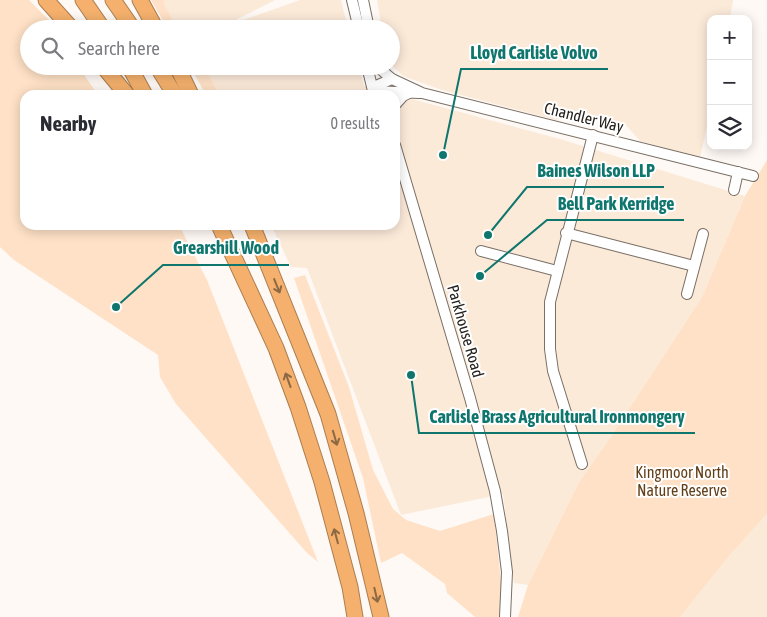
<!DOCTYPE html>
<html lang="en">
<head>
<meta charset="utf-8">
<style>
	body { margin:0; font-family:"Asap Condensed",sans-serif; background:#f7f7f7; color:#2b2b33 }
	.controls { position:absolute; right:15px; top:15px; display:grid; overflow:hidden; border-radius:10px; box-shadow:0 2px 12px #0003 }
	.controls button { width:45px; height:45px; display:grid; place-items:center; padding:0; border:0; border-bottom:1px solid #e1e1e2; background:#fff; color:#2b2b33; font:25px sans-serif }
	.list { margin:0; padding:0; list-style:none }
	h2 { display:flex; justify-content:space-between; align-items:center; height:65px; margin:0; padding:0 20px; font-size:21px }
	h2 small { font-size:16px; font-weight:400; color:#7c7c81 }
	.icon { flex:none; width:28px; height:28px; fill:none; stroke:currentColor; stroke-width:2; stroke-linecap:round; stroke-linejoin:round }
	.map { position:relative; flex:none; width:767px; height:617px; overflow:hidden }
	.search { position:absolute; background:#fff; box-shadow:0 2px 12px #0003; left:20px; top:20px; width:380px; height:55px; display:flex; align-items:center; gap:12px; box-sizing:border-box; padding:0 18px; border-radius:28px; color:#7c7c81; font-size:19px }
	.panel { position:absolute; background:#fff; box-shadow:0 2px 12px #0003; left:20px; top:90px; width:380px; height:140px; border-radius:15px }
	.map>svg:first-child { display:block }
</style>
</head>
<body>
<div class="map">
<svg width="767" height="617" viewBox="0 0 767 617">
	<rect width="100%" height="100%" fill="#fef9f5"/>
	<g fill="#fcead9">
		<path d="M 165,0 L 275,0 L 218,29 L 300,0 L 341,0 L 348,29 L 177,29 L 162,2 Z"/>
		<path d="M 377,0 L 733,0 L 730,19 L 711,19 L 711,108 L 700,158 L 640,141 L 624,123 L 575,111 L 556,120 L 442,90 L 403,76 L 391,64 L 391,29 L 382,29 Z"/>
		<path d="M 205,66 L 359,66 L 364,86 L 560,139 L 745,196 L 702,297 L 610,438 L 579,482 L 528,585 L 514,583 L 503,494 L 401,515 L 307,268 L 291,267 L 271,225 L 395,225 L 395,95 L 219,95 Z"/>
		<path d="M 767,514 L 767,617 L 680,617 L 730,555 Z"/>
	</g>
	<g fill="#fee1c6">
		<path d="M 0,0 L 29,0 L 57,28 L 29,29 L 29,66 L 78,66 L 98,95 L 25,95 L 25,225 L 179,225 L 207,280 L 318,562 L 307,553 L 176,404 L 160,377 L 158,355 L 14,260 L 0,247 Z"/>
		<path d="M 151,0 L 165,0 L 163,2 L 177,29 L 168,29 Z"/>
		<path d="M 190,66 L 205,66 L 219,95 L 206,95 Z"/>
		<path d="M 767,160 L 767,514 L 730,555 L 680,617 L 518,617 L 528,585 L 579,482 L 610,438 L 702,297 L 745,196 Z"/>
		<path d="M 305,275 L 349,387 L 373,470 L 393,509 L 406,520 L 440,531 L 494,514 L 502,592 L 499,617 L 475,617 L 447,593 L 445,584 L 402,553 L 381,563 L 363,478 L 294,278 Z"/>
	</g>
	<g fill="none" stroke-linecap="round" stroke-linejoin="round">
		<defs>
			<g id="minor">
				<path d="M 352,0 L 359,29"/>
				<path d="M 363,0 L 369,29"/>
				<path d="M 367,66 L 374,95"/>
				<path d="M 379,68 L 392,79 L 422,93 L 753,176"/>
				<path d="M 373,91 L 419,93"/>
				<path d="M 373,91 L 378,85 L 392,79"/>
				<path d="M 395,105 L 403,96 L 409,93"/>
				<path d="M 395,145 L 470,398 L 495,491 L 502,531 L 507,572 L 505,617"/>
				<path d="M 734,190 L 738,172"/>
				<path d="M 566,233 L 694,266"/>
				<path d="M 481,251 L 557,271"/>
				<path d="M 687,294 L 703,234"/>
				<path d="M 582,464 L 553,371 L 550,349 L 550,302 L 593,135"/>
			</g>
			<g id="highway">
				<path d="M 46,0 L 72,29"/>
				<path d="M 83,0 L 103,29"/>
				<path d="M 113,0 L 133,29"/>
				<path d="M 140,0 L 156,29"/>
				<path d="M 103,66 L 127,95"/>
				<path d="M 129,66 L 145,95"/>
				<path d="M 157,66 L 175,95"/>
				<path d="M 177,66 L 191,95"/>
				<path d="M 219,225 L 276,348 L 298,407 L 322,482 L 350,587 L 355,617"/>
				<path d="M 252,225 L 328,414 L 356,513 L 381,617"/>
			</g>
		</defs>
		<use href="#minor" stroke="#7a6f65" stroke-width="12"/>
		<use href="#highway" stroke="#ac7e50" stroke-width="17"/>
		<use href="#minor" stroke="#fff" stroke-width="10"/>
		<use href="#highway" stroke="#f4b06c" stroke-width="15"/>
	</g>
	<defs><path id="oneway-shaft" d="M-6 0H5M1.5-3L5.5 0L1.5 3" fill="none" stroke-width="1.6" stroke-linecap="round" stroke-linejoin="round" transform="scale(1.25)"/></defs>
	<g stroke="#8c6844">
		<use href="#oneway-shaft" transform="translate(277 286) rotate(68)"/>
		<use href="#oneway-shaft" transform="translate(288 380) rotate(-110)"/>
		<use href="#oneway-shaft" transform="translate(335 438) rotate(74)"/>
		<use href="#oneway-shaft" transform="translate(336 536) rotate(-105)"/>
		<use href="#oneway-shaft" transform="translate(376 595) rotate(77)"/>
	</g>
	<g text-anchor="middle" stroke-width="4" stroke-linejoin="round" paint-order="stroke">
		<g font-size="16" fill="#25211d" stroke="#fff">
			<text transform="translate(584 117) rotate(14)" y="6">Chandler Way</text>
			<text transform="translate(466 331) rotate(74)" y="6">Parkhouse Road</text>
		</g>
		<g font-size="16" fill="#633f18" stroke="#fff">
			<text x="682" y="478">Kingmoor North<tspan x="682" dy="18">Nature Reserve</tspan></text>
		</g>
	</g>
	<path fill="none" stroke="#0f766e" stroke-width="2" d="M443 155L461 69H608M488 235L527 187H664M480 276L547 220H684M116 307L163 265H289M411 375L419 433H695"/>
	<g fill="#0f766e" stroke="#fff" stroke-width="2">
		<circle cx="443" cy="155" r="5"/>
		<circle cx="488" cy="235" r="5"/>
		<circle cx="480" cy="276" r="5"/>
		<circle cx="116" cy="307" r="5"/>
		<circle cx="411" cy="375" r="5"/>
	</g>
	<g font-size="18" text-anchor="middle" font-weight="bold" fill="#0f766e" stroke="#fff" stroke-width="4" stroke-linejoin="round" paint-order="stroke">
		<text x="534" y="59">Lloyd Carlisle Volvo</text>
		<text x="596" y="177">Baines Wilson LLP</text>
		<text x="616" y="210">Bell Park Kerridge</text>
		<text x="226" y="254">Grearshill Wood</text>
		<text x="557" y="423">Carlisle Brass Agricultural Ironmongery</text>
	</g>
</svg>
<div class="controls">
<button>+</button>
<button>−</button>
<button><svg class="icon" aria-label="layers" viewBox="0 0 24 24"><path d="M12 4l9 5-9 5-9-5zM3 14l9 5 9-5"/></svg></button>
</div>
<div class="search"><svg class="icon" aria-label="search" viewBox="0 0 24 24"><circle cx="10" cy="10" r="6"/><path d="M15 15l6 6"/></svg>Search here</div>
<section class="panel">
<h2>Nearby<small>0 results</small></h2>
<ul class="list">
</ul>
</section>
</div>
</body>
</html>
